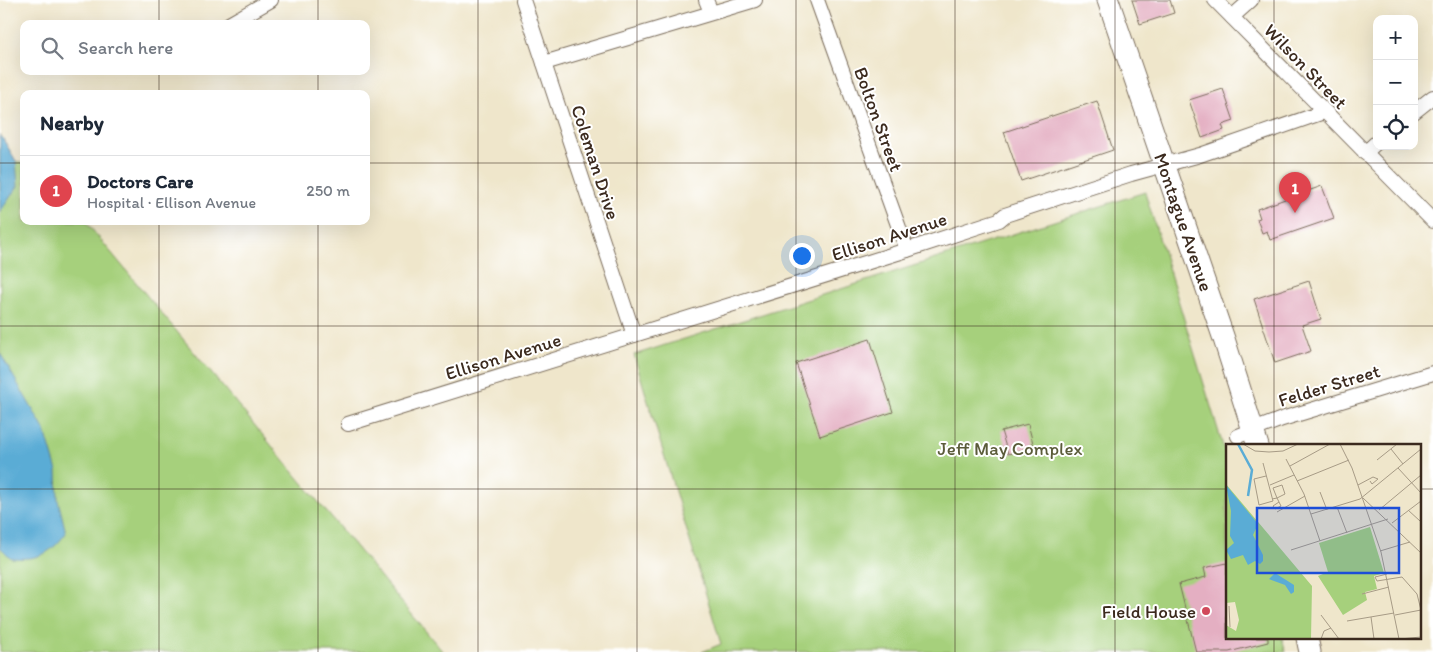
<!DOCTYPE html>
<html lang="en">
<head>
<meta charset="utf-8">
<style>
	body { margin:0; font-family:Itim,sans-serif; background:#f6f6f7; color:#1f2937 }
	.controls { position:absolute; right:15px; top:15px; display:grid; overflow:hidden; border-radius:10px; box-shadow:0 5px 20px #0002 }
	.controls button { width:45px; height:45px; display:grid; place-items:center; padding:0; border:0; border-bottom:1px solid #e0e1e3; background:#fff; color:#1f2937; font:25px sans-serif }
	.you { position:absolute; left:801px; top:255px; width:18px; height:18px; margin:-12px; border:4px solid #fff; border-radius:50%; background:#1a73e8; box-shadow:0 0 0 8px #1a73e833 }
	.badge { display:grid; place-items:center; width:32px; height:32px; border-radius:50%; background:#b45309; color:#fff; font-size:16px; font-weight:700 }
	.pin { position:absolute; translate:-50% -41px; filter:drop-shadow(0 1px 2px #0008) }
	.pin::after { content:''; position:absolute; top:26px; width:18px; height:15px; background:inherit; clip-path:polygon(0 0,100% 0,50% 100%) }
	.list { margin:0; padding:0; list-style:none }
	h2 { display:flex; justify-content:space-between; align-items:center; height:65px; margin:0; padding:0 20px; font-size:21px }
	h2 small { font-size:16px; font-weight:400; color:#747a83 }
	.list li { display:grid; grid-template-columns:32px 1fr auto; gap:15px; align-items:center; box-sizing:border-box; height:70px; padding:0 20px; border-top:1px solid #e0e1e3 }
	.list b { display:block; font-size:19px; white-space:nowrap }
	.list p { margin:0; font-size:16px; white-space:nowrap; color:#747a83 }
	.list em { font-size:16px; font-style:normal; color:#747a83 }
	.icon { flex:none; width:28px; height:28px; fill:none; stroke:currentColor; stroke-width:2; stroke-linecap:round; stroke-linejoin:round }
	.map { position:relative; flex:none; width:1433px; height:652px; overflow:hidden }
	.search { position:absolute; background:#fff; box-shadow:0 5px 20px #0002; left:20px; top:20px; width:350px; height:55px; display:flex; align-items:center; gap:12px; box-sizing:border-box; padding:0 18px; border-radius:10px; color:#747a83; font-size:19px }
	.panel { position:absolute; background:#fff; box-shadow:0 5px 20px #0002; left:20px; top:90px; width:350px; height:135px; border-radius:10px }
	.map>svg:first-child { display:block }
</style>
</head>
<body>
<div class="map">
<svg width="1433" height="652" viewBox="0 0 1433 652">
	<rect width="100%" height="100%" fill="#fff"/>
	<filter id="ink" filterUnits="userSpaceOnUse"><feTurbulence type="fractalNoise" baseFrequency=".02" numOctaves="2"/><feDisplacementMap in="SourceGraphic" scale="10" xChannelSelector="R" yChannelSelector="G"/><feConvolveMatrix kernelMatrix="1 2 1 2 8 2 1 2 1" color-interpolation-filters="sRGB"/></filter>
	<filter id="wash" filterUnits="userSpaceOnUse"><feTurbulence type="fractalNoise" baseFrequency=".0096" numOctaves="4" result="noise"/><feDisplacementMap in="SourceGraphic" scale="20" xChannelSelector="R" yChannelSelector="G"/><feGaussianBlur stdDeviation="1.12" result="paint"/><feColorMatrix in="noise" values="0 0 0 0 0 0 0 0 0 0 0 0 0 0 0 0 0 1.4 0 .05"/><feComposite in="paint" operator="in"/></filter>
	<g filter="url(#wash)">
		<rect width="100%" height="100%" fill="#efe6cb"/>
		<g fill="#a6d07c" stroke="#707d4d">
			<path d="M 0,134 L 16,161 L 24,164 L 24,221 L 85,221 L 443,652 L 0,652 Z"/>
			<path d="M 1145,192 L 1227,459 L 1227,638 L 1282,638 L 1286,652 L 702,652 L 721,644 L 634,355 Z"/>
		</g>
		<g fill="#5aacd5" stroke="#4a6b7a">
			<path d="M 0,134 L 16,161 L 18,186 L 0,212 Z"/>
			<path d="M 0,353 L 45,431 L 57,471 L 58,500 L 66,533 C 50,555 37,560 11,558 L 0,547 Z"/>
		</g>
		<g id="blocks">
			<g fill="#e4afc2">
				<path d="M 1132,0 L 1170,0 L 1174,13 L 1140,24 Z"/>
				<path d="M 1223,89 L 1234,121 L 1222,125 L 1224,130 L 1202,138 L 1189,100 Z"/>
				<path d="M 1097,101 L 1113,150 L 1021,181 L 1004,132 Z"/>
				<path d="M 1322,186 L 1334,218 L 1270,240 L 1267,231 L 1262,233 L 1257,219 L 1260,218 L 1257,209 Z"/>
				<path d="M 1309,281 L 1321,319 L 1302,325 L 1311,351 L 1275,363 L 1254,299 Z"/>
				<path d="M 870,339 L 893,412 L 820,436 L 796,363 Z"/>
				<path d="M 1028,424 L 1034,447 L 1008,454 L 1001,431 Z"/>
				<path d="M 1227,563 L 1227,638 L 1268,638 L 1268,642 L 1229,652 L 1196,652 L 1179,584 L 1206,577 L 1204,568 Z"/>
			</g>
		</g>
	</g>
	<g filter="url(#ink)">
		<use href="#blocks" fill-opacity="0" stroke="#7a6c5b" stroke-width="1"/>
		<g fill="none" stroke-linecap="round" stroke-linejoin="round">
			<defs>
				<g id="minor">
					<path d="M 523,0 L 634,335"/>
					<path d="M 706,0 L 711,12"/>
					<path d="M 817,0 L 907,250"/>
					<path d="M 1215,0 L 1433,221"/>
					<path d="M 1232,17 L 1251,0"/>
					<path d="M 229,24 L 271,0"/>
					<path d="M 544,63 L 755,0"/>
					<path d="M 1414,112 L 1433,97"/>
					<path d="M 1365,153 L 1377,142"/>
					<path d="M 348,424 L 907,250 L 999,220 L 1005,215 L 1131,174 L 1200,155 L 1324,112"/>
					<path d="M 1238,436 L 1282,419 L 1433,373"/>
				</g>
				<g id="primary">
					<path d="M 1108,0 L 1224,339 L 1258,446"/>
					<path d="M 1307,638 L 1310,652"/>
				</g>
			</defs>
			<use href="#minor" stroke="#7a6c5b" stroke-width="16"/>
			<use href="#primary" stroke="#7a6c5b" stroke-width="23"/>
			<use href="#minor" stroke="#fff" stroke-width="14"/>
			<use href="#primary" stroke="#fff" stroke-width="21"/>
		</g>
	</g>
	<path fill="none" stroke="#3b2a1e" stroke-width="1" stroke-opacity="0.55" d="M 159,0 L 159,24M 318,0 L 318,24M 478,0 L 478,652M 637,0 L 637,652M 796,0 L 796,652M 955,0 L 955,652M 1115,0 L 1115,652M 1274,0 L 1274,446M 159,71 L 159,94M 318,71 L 318,94M 0,163 L 24,163M 366,163 L 1433,163M 159,221 L 159,652M 318,221 L 318,652M 0,326 L 1433,326M 0,489 L 1227,489M 1419,489 L 1433,489M 1274,638 L 1274,652"/>
	<circle fill="#d1495b" stroke="#fff" stroke-width="2" cx="1206" cy="611" r="5"/>
	<g text-anchor="middle" stroke-width="4" stroke-linejoin="round" paint-order="stroke">
		<g font-size="19" fill="#3b2a1e" stroke="#fff">
			<text transform="translate(1306 66) rotate(46)" y="7">Wilson Street</text>
			<text transform="translate(879 119) rotate(70)" y="7">Bolton Street</text>
			<text transform="translate(596 162) rotate(72)" y="7">Coleman Drive</text>
			<text transform="translate(1184 222) rotate(71)" y="7">Montague Avenue</text>
			<text transform="translate(889 236) rotate(-18)" y="7">Ellison Avenue</text>
			<text transform="translate(503 356) rotate(-17)" y="7">Ellison Avenue</text>
			<text transform="translate(1329 385) rotate(-17)" y="7">Felder Street</text>
		</g>
		<g font-size="19" fill="#5b5c3a" stroke="#fff">
			<text x="1010" y="455">Jeff May Complex</text>
		</g>
		<g font-size="19" fill="#3b2a1e" stroke="#fff" text-anchor="end">
			<text x="1196" y="618">Field House</text>
		</g>
	</g>
	<g transform="translate(1226 444)">
		<rect width="195" height="195" fill="#efe6cb"/>
		<path d="M 0,40 L 86,142 L 85,195 L 0,195 L 0,181 L 10,187 L 13,176 L 9,158 L 0,159 ZM 144,83 L 158,129 L 148,132 L 151,145 L 139,148 L 141,156 L 117,171 L 92,132 L 102,128 L 93,99 Z" fill="#a6d07c"/>
		<path d="M 0,41 L 32,80 L 27,91 L 37,111 L 37,117 L 34,120 L 29,117 L 22,121 L 17,111 L 5,115 L 0,106 L 8,99 L 4,92 L 5,67 ZM 49,129 L 68,141 L 68,148 L 65,150 L 59,141 L 43,135 Z" fill="#5aacd5"/>
		<path fill="none" stroke="#5aacd5" stroke-width="2.5" d="M 12,0 L 26,26 L 22,52"/>
		<path fill="none" stroke="#a79b86" stroke-width="1" d="M 17,0 L 29,7 L 43,8 L 57,7 L 72,0M 114,0 L 126,24 L 155,108 L 173,195M 165,5 L 177,20M 60,15 L 78,50 L 94,97M 151,16 L 171,0M 37,19 L 47,57 L 33,61 L 28,35 L 40,32M 64,22 L 104,0M 172,24 L 195,49M 71,37 L 123,16M 44,41 L 68,31M 132,41 L 147,33 L 152,35 L 146,40 L 144,37M 94,48 L 101,66M 51,54 L 55,62 L 49,65 L 47,62 L 53,58M 137,54 L 195,109M 46,55 L 51,54 L 47,44 L 56,41 L 59,50 L 51,54M 111,63 L 121,89M 153,66 L 195,31M 182,66 L 194,77M 51,68 L 79,52M 85,70 L 134,55 L 195,5M 166,79 L 195,57M 65,106 L 162,75M 154,107 L 184,98M 161,130 L 149,133 L 151,137 L 176,133 L 191,150 L 195,166M 136,150 L 163,143M 3,162 L 4,183M 95,171 L 113,195M 169,171 L 195,166M 145,173 L 148,195M 121,177 L 168,169M 95,195 L 98,187 L 105,184M 174,195 L 195,193"/>
		<path fill="#1d4ed8" fill-opacity="0.15" stroke="#1d4ed8" stroke-width="2.5" d="M 31,64 L 173,64 L 173,129 L 31,129 Z"/>
		<rect width="195" height="195" fill="none" stroke="#3b2a1e" stroke-width="2.5"/>
	</g>
</svg>
<div class="controls">
<button>+</button>
<button>−</button>
<button><svg class="icon" aria-label="locate" viewBox="0 0 24 24"><circle cx="12" cy="12" r="6"/><path d="M12 2v4M12 18v4M2 12h4M18 12h4"/></svg></button>
</div>
<div class="you"></div>
<div class="pin badge" style="left:1295px;top:213px;background:#e0444e">1</div>
<div class="search"><svg class="icon" aria-label="search" viewBox="0 0 24 24"><circle cx="10" cy="10" r="6"/><path d="M15 15l6 6"/></svg>Search here</div>
<section class="panel">
<h2>Nearby<small></small></h2>
<ul class="list">
<li><span class="badge" style="background:#e0444e">1</span><div><b>Doctors Care</b><p>Hospital · Ellison Avenue</p></div><em>250 m</em></li>
</ul>
</section>
</div>
</body>
</html>
